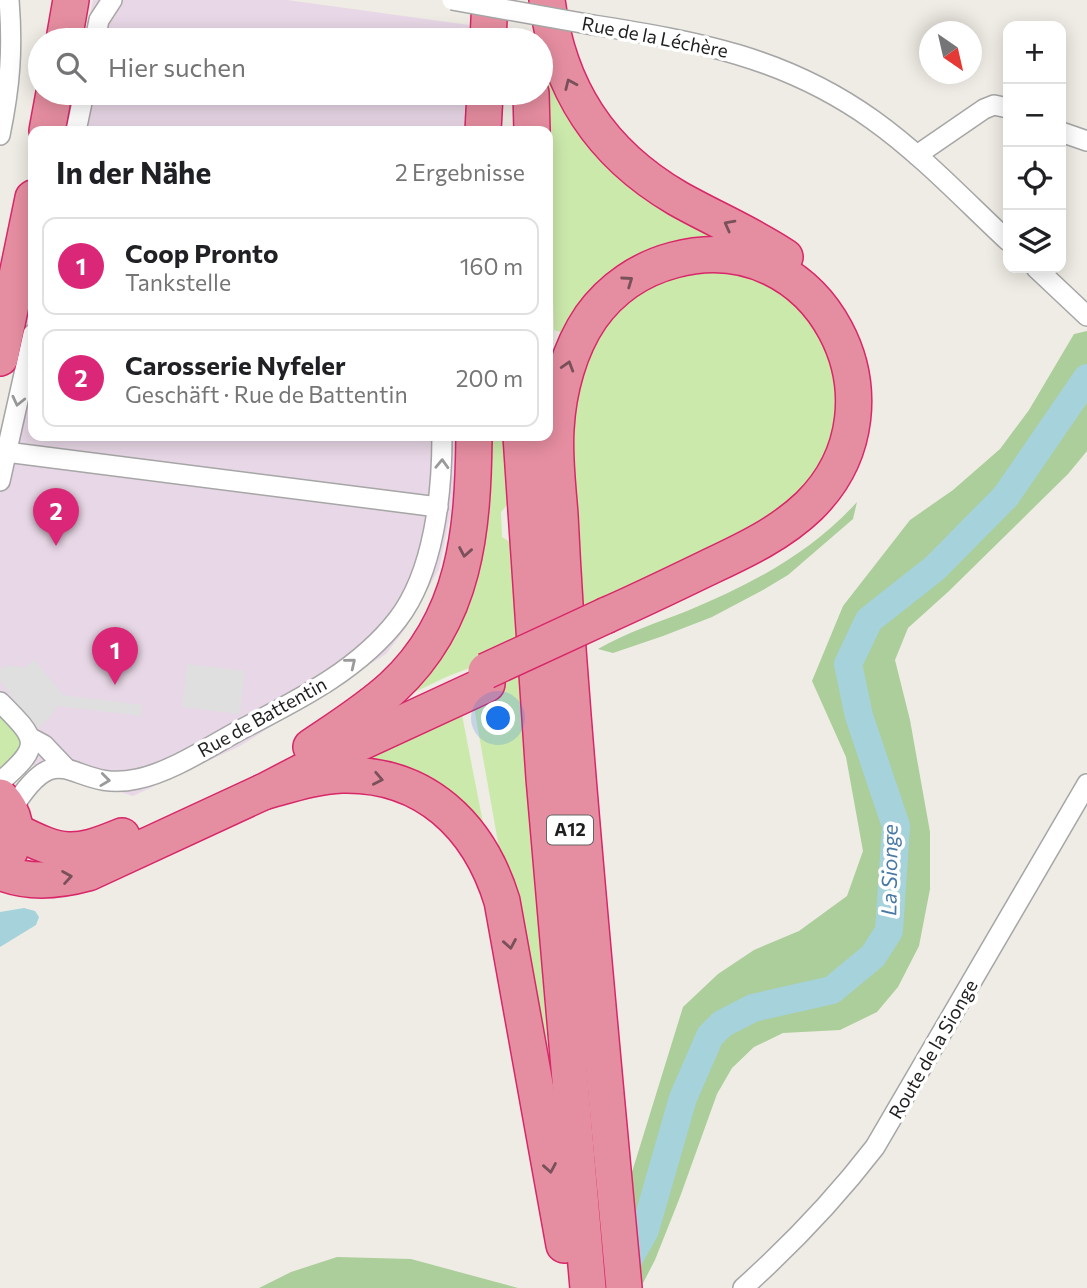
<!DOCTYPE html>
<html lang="de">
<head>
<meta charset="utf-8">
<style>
	body { margin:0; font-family:Commissioner,sans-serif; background:#f2f2f2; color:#202124 }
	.controls { position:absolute; right:21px; top:21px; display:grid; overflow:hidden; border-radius:14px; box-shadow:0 4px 18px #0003 }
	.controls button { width:63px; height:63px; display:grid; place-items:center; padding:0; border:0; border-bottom:2px solid #e0e0e0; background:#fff; color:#202124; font:35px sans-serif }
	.compass { position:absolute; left:919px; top:21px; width:63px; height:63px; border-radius:50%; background:#fff; box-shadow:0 4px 18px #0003; rotate:146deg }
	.you { position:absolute; left:499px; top:719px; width:24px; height:24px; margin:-18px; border:5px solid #fff; border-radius:50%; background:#1a73e8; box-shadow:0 0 0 10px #1a73e833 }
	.badge { display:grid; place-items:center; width:46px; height:46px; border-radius:50%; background:#db2777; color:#fff; font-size:23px; font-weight:700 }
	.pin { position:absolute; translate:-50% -58px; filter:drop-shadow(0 2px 4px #0008) }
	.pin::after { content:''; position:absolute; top:37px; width:24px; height:21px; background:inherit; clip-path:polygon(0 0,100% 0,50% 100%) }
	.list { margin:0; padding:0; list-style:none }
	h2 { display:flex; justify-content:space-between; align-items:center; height:91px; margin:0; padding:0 28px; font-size:30px }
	h2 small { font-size:23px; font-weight:400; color:#757577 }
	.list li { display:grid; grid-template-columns:46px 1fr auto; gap:21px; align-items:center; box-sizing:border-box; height:98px; margin:0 14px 14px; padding:0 14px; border:2px solid #e0e0e0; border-radius:14px }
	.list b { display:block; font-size:26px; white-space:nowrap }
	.list p { margin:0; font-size:23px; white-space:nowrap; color:#757577 }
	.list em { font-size:23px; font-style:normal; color:#757577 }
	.icon { flex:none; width:38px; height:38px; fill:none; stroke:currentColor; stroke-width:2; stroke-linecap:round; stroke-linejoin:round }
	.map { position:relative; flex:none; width:1087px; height:1288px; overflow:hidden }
	.search { position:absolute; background:#fff; box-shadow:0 4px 18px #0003; left:28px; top:28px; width:525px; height:77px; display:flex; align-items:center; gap:18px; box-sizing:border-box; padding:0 24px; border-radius:38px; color:#757577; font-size:26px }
	.panel { position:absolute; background:#fff; box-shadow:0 4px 18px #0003; left:28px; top:126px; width:525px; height:315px; border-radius:14px }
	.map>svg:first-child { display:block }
</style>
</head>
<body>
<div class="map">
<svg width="1087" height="1288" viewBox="0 0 1087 1288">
	<rect width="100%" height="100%" fill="#efece5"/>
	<g fill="#e8d7e6">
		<path d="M 93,0 L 287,0 L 469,25 L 468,40 L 84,40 Z"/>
		<path d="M 73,93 L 466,93 L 465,131 L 65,131 Z"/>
		<path d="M 33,285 L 33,436 L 456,436 L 454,497 L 439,569 L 405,629 L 386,654 L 240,746 L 133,796 L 0,755 L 0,445 Z"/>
	</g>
	<g fill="#cce9ac">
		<path d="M 545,39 L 565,91 L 749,243 L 705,248 L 570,335 L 554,330 Z"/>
		<path d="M 701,264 L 761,274 L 830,338 L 842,429 L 804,498 L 578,623 L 572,539 L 579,535 L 577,503 L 570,499 L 567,448 L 577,369 L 615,304 Z"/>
		<path d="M 480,436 L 505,436 L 508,504 L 501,512 L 502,537 L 510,542 L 519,649 L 446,677 L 415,692 L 408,682 L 426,659 Z"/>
		<path d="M 520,676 L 552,1104 L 507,893 L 474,707 L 475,698 Z"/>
		<path d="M 0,710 C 5,716 15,724 18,732 C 26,748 14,762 0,768 Z"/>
		<path d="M 459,711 L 462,715 L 487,843 L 476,832 L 334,769 Z"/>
	</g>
	<g fill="#abce9a">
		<path d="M 1087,331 L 1087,451 L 1068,474 L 949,591 L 908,628 L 895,660 L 910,720 L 930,832 L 930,889 L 919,946 L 898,987 L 877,1012 L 840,1030 L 783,1033 L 754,1047 L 732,1068 L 717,1094 L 680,1197 L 655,1260 L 641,1287 L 628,1185 L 683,1007 L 718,974 L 754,950 L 799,931 L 847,896 L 863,851 L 846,757 L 812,681 L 843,606 L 910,520 L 953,490 L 1000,449 L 1029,410 L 1074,334 Z"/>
		<path d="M 857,502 L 853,519 L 788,575 L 763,590 L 712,617 L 663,636 L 613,653 L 598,649 C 626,633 656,623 687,611 C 750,585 811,553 857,502 Z"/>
		<path d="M 337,1257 L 411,1259 L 518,1288 L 259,1288 L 291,1272 Z"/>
	</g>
	<g fill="#dfdfdf">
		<path d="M 35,660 L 63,695 L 143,705 L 142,716 L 58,706 L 47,721 L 37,729 L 0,681 L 0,669 L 5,666 L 25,667 Z"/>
		<path d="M 187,664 L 245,671 L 240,714 L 182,707 Z"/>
	</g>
	<path fill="#a6d2dc" d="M 24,908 L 35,911 L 39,917 L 36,925 L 0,947 L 0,912 Z"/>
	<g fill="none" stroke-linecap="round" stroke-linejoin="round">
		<path stroke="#a6d2dc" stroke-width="28" d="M 619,1276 L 645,1230 L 683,1098 L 710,1036 L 722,1024 L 753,1008 L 832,990 L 873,956 L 889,931 L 896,826 L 859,716 L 848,664 L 869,620 L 935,568 L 1006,496 L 1087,378"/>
		<defs>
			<g id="street">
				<path d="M 593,25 C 696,41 785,57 873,120 C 922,155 964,200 1008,241"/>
				<path d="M 95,40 L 99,20 L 112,0"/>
				<path d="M 76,131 L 84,93"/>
				<path d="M 1061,132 L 1087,141"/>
				<path d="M 0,135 C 10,86 13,50 9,0"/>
				<path d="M 917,155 L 984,109 L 994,105 L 1008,108"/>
				<path d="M 1036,268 L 1087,316"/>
				<path d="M 6,452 L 438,507"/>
				<path d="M 0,481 L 33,334"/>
				<path d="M 0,702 C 38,740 43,745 0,782"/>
				<path d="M 31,738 L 44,745 L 65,767"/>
				<path d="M 11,811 C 62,728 70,794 137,779 C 172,772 210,746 242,729 C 298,700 359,670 398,619 C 434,572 442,494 442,436"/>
				<path d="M 743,1288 C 792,1244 835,1199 875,1147 L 1087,784"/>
			</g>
			<g id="highway">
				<path d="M 547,0 C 558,88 600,153 677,198 C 712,218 751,234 785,257"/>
				<path d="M 64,40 L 71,0"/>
				<path d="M 488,40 L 490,0"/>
				<path d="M 531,93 L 532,131"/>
				<path d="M 47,131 L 54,93"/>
				<path d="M 483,131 L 485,93"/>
				<path d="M 0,358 L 33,198"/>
				<path d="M 521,436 L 544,778 L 588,1288"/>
				<path d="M 607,615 C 641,600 674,584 707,568 C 743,551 780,534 809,506 C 914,403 819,221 674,260 C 640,269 611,289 591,317 C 569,349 558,391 556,429 C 554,457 558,487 560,515 C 563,577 567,639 572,702 C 587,897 606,1093 624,1288"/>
				<path d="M 311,747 C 339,728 368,710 393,687 C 466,619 473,530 474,436"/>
				<path d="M 263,792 C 289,785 315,776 342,775 C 425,773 479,826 502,901 L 564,1245"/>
				<path d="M 0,797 C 15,813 19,831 10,851"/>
				<path d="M 15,831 C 62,855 74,856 122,836"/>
				<path d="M 0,872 C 28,884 59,881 88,873 L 263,792 L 342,751 L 487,684"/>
			</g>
		</defs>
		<use href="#street" stroke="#a6a6a6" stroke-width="22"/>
		<use href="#highway" stroke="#d82769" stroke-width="38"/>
		<use href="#street" stroke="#fff" stroke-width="19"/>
		<use href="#highway" stroke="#e68ea1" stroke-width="35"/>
		<defs>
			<path id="street-bridge" d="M 452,0 L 593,25"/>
			<path id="highway-bridge" d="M 486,671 L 607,615"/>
		</defs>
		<use href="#street-bridge" stroke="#a6a6a6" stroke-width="22" stroke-linecap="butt"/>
		<use href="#highway-bridge" stroke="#d82769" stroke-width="38" stroke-linecap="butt"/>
		<use href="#street-bridge" stroke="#fff" stroke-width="19"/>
		<use href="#highway-bridge" stroke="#e68ea1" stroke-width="35"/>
	</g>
	<defs><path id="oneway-chevron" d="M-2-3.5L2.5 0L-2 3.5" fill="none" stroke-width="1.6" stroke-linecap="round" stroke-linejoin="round" transform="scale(1.75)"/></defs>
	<g stroke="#79515a">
		<use href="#oneway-chevron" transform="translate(570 84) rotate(-114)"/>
		<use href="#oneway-chevron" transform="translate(729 225) rotate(-152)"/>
		<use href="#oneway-chevron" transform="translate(628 281) rotate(-35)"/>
		<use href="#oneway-chevron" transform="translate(568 366) rotate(-73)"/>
		<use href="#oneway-chevron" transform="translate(465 552) rotate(100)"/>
		<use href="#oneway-chevron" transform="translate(378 779) rotate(11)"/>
		<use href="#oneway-chevron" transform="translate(67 877) rotate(-9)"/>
		<use href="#oneway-chevron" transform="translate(510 944) rotate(80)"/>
		<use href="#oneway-chevron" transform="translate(550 1168) rotate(80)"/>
	</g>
	<g stroke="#9a9a9a">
		<use href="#oneway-chevron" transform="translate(18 401) rotate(103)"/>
		<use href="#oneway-chevron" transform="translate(442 464) rotate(-88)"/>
		<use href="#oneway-chevron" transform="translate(351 663) rotate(-39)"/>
		<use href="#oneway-chevron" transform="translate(105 780) rotate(7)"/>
	</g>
	<g text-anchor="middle" stroke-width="7" stroke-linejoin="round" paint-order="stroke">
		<rect fill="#fff" stroke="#626262" stroke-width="2" x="547" y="815.5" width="46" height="29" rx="5"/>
		<g font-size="18" font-weight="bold" fill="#1f1f1f">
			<text x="570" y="836">A12</text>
		</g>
		<g font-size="19" fill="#1f1f1f" stroke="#fff">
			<text transform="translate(655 37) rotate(11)" y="7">Rue de la Léchère</text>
			<text transform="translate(262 717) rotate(-29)" y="7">Rue de Battentin</text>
			<text transform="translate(933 1049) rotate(-60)" y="7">Route de la Sionge</text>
		</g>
		<g font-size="21" font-style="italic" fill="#497aa5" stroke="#fff">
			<text transform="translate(890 870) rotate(-89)" y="7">La Sionge</text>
		</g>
	</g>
</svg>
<div class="controls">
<button>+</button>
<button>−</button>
<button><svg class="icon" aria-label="locate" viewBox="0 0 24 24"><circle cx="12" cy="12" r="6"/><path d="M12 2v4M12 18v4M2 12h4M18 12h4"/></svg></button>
<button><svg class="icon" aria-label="layers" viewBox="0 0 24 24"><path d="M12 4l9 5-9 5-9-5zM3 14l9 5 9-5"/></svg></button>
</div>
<svg class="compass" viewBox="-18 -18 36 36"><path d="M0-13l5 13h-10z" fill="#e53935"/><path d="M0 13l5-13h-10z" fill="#757577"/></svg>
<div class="you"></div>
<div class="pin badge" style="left:115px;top:685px">1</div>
<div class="pin badge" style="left:56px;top:546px">2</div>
<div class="search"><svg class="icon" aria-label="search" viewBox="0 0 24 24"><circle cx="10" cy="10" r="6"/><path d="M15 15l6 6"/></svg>Hier suchen</div>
<section class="panel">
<h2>In der Nähe<small>2 Ergebnisse</small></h2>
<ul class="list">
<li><span class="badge">1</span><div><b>Coop Pronto</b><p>Tankstelle</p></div><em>160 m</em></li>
<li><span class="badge">2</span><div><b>Carosserie Nyfeler</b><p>Geschäft · Rue de Battentin</p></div><em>200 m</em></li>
</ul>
</section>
</div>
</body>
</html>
